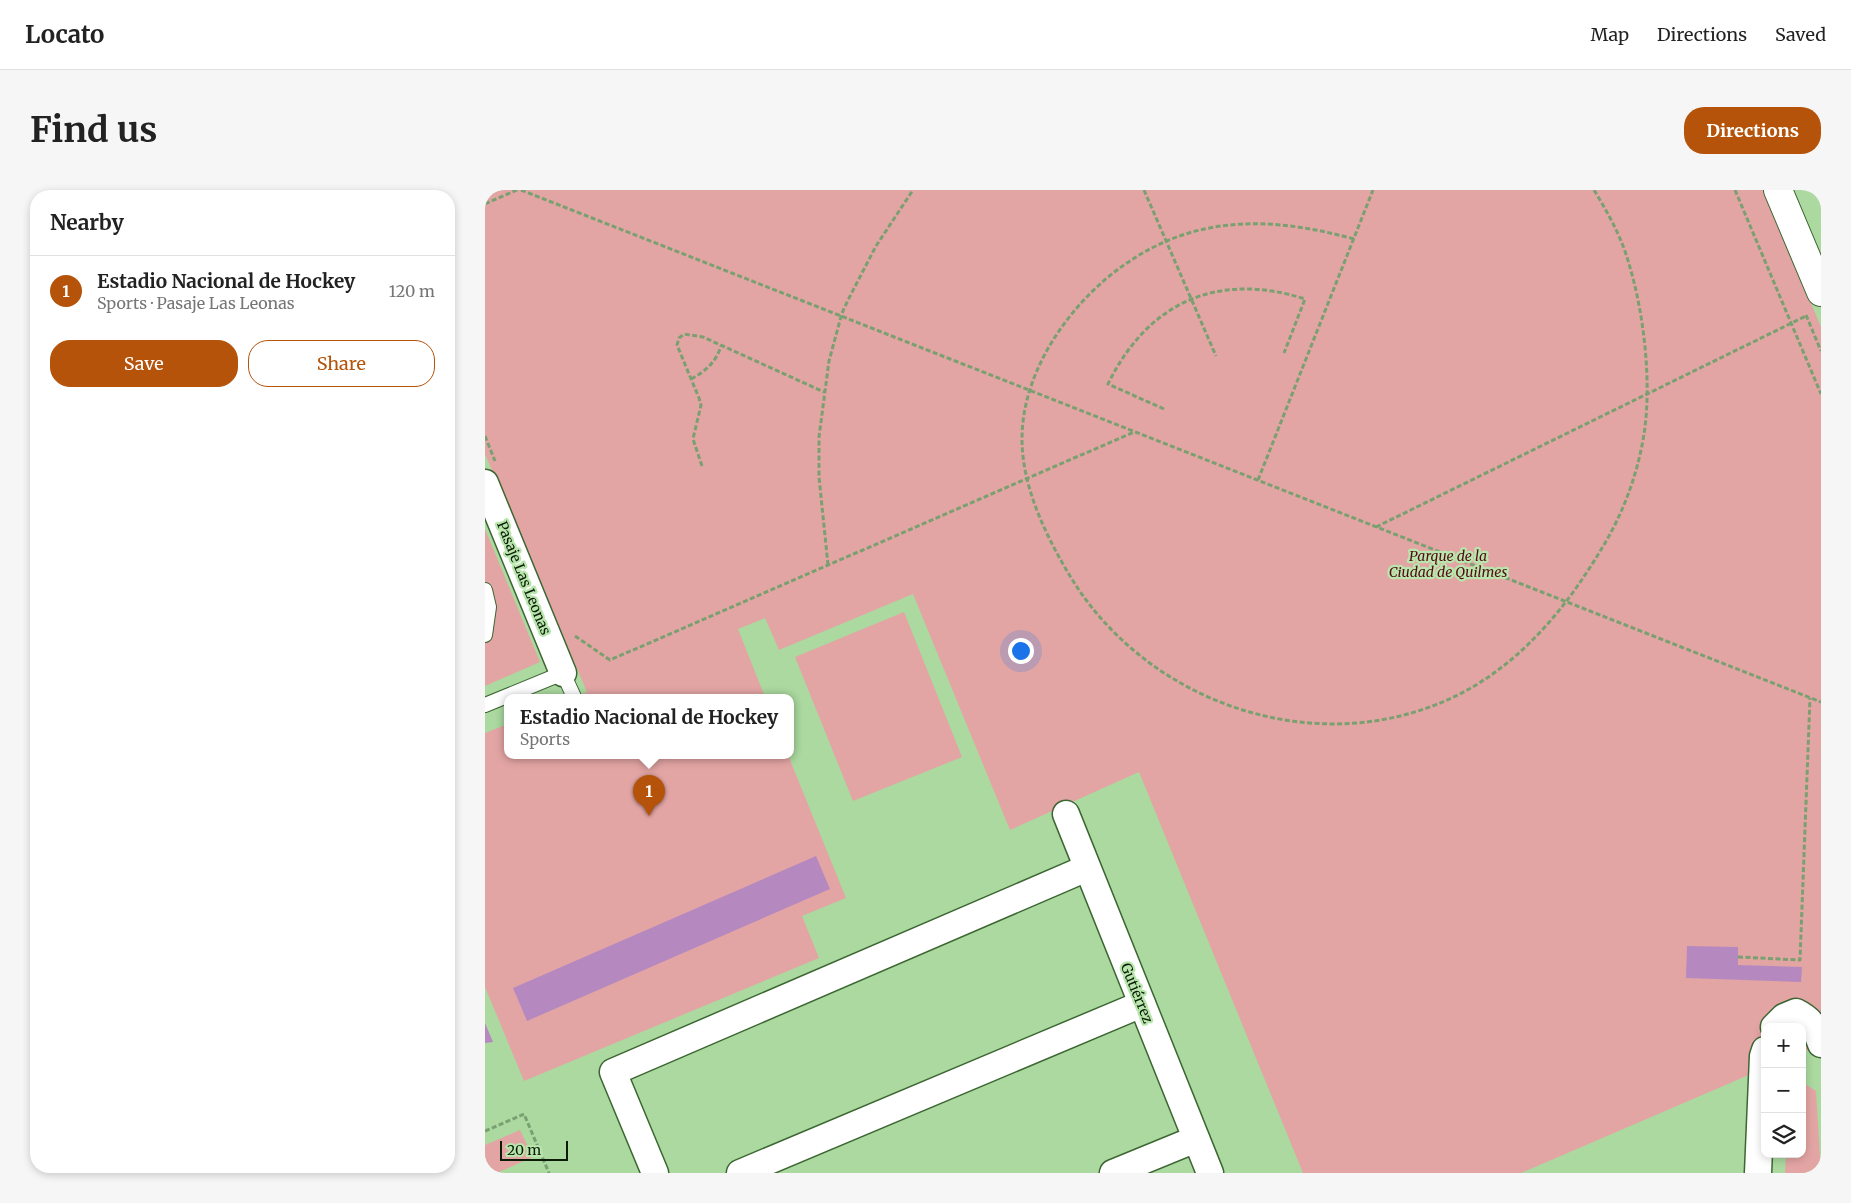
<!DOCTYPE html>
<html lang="en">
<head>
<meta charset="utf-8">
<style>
	body { margin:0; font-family:Merriweather,serif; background:#f6f6f6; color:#222 }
	.controls { position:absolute; right:15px; bottom:15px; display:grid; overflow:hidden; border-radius:10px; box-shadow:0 2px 8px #0003 }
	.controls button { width:45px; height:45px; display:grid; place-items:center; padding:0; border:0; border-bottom:1px solid #e0e0e0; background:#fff; color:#222; font:25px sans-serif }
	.scale { position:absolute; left:15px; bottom:12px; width:68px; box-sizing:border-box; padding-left:5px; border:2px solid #0a1b06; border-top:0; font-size:14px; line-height:18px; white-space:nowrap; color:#0a1b06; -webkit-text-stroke:4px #b8e6ac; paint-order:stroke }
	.you { position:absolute; left:535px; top:460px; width:18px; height:18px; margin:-12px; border:4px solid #fff; border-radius:50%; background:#1a73e8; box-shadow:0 0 0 8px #1a73e833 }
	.badge { display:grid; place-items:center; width:32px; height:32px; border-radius:50%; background:#b45309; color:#fff; font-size:16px; font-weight:700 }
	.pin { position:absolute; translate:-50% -41px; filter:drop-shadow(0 1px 2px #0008) }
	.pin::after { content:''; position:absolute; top:26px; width:18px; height:15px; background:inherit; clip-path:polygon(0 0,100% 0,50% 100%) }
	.popup { position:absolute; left:19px; top:504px; width:290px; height:65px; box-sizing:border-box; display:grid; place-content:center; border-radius:10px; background:#fff; filter:drop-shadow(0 1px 4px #0005); font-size:16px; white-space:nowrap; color:#767676 }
	.popup b { font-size:19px; color:#222 }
	.popup::after { content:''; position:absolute; left:50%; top:100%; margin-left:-10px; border:10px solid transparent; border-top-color:#fff }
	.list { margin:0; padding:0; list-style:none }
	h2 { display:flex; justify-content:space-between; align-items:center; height:65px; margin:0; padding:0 20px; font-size:21px }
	h2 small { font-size:16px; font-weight:400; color:#767676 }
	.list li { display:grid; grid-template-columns:32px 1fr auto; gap:15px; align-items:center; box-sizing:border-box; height:70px; padding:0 20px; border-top:1px solid #e0e0e0 }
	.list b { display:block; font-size:19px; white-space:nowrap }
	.list p { margin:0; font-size:16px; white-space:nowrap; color:#767676 }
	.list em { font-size:16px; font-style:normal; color:#767676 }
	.actions { display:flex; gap:10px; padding:15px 20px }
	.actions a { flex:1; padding:11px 0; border:1px solid #b45309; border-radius:20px; text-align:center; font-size:18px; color:#b45309 }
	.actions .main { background:#b45309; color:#fff }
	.icon { flex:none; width:28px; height:28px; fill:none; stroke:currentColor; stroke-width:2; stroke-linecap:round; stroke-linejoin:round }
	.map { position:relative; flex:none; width:1336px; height:983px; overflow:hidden; border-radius:20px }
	header { display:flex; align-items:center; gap:30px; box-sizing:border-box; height:70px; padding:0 25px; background:#fff; border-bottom:1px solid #e0e0e0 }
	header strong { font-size:24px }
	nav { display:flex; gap:28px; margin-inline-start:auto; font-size:18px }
	.intro { display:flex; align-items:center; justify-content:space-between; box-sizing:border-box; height:120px; padding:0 30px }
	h1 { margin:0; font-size:35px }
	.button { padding:12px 22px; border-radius:20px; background:#b45309; color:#fff; font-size:18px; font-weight:700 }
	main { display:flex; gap:30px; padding:0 30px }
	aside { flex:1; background:#fff; border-radius:20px; box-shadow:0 2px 8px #0003 }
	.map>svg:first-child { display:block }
</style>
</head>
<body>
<header>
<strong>Locato</strong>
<nav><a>Map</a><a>Directions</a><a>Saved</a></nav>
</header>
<div class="intro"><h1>Find us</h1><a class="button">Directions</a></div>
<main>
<aside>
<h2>Nearby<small></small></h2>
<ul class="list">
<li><span class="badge">1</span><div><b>Estadio Nacional de Hockey</b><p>Sports · Pasaje Las Leonas</p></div><em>120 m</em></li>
</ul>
<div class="actions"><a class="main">Save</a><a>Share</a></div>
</aside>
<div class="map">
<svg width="1336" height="983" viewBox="0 0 1336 983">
	<rect width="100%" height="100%" fill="#abd99f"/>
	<g fill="#e3a5a4">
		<path d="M 0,0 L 1279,0 L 1336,137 L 1336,854 L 1317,862 L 1317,837 L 1280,837 L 1280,878 L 1036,983 L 818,983 L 654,582 L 525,640 L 428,404 L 294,460 L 280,428 L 253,439 L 280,507 L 90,507 L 102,502 L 0,264 Z"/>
		<path d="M 0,339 L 55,472 L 0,496 Z"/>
		<path d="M 419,422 L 477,567 L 368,611 L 310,467 Z"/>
		<path d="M 23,534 L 23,565 L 303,565 L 361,708 L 317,726 L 334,768 L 39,891 L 0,797 L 0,543 Z"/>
		<path d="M 1317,892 L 1331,901 L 1336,983 L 1300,983 L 1301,964 L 1317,964 Z"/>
		<path d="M 35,940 L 48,967 L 12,983 L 0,983 L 0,955 Z"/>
	</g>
	<g fill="#b589c0">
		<path d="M 331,666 L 345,699 L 42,831 L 28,798 Z"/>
		<path d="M 1202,756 L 1253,757 L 1253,775 L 1317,777 L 1316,792 L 1201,788 Z"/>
		<path d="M 0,833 L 8,852 L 0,853 Z"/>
	</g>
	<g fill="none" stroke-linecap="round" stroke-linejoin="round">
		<defs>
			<g id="lane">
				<path d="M 0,400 L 4,417 L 0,445"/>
				<path d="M 0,515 L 78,483 L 89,507"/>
			</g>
			<g id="street">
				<path d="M 0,293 L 78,483"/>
				<path d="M 581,624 L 725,983"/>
				<path d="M 1289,837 L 1299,827 L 1311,822 C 1327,830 1330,837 1336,854"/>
				<path d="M 170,983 L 128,882 L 602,678"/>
				<path d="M 255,983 L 657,814"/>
				<path d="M 628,983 L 711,949"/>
				<path d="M 1273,983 L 1278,866 L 1280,860"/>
			</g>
			<path id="secondary" d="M 1293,0 L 1336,102"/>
		</defs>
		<use href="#lane" stroke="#3c6632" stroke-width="16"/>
		<use href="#street" stroke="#3c6632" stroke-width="29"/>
		<use href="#secondary" stroke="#3c6632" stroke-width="30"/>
		<g stroke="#7aa071" stroke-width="3" stroke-dasharray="5 2.5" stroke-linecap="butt">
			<path d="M 36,0 L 1336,512"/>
			<path d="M 659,0 L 731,166"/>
			<path d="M 1250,0 L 1336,204"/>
			<path d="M 0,2 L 4,0"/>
			<path d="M 0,14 L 32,0"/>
			<path d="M 869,49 C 778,24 698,25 622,88 C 576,127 537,187 537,249 C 537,297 561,346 585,386 C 667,522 852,578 991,495 C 1045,462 1085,412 1117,358 C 1138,324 1153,283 1159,244 C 1167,193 1159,123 1144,74 C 1137,48 1123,23 1109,0"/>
			<path d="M 1321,125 L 1336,161"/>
			<path d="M 206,189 C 221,181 231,172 236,156"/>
			<path d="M 679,219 L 623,194 C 663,112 733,81 820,109 L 799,163"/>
			<path d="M 0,246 L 10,271"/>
			<path d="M 217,276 L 208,249 L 216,215 L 214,208 L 192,155 L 194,148 L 199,144 L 218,147 L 339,202"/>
			<path d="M 773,290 L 888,0"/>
			<path d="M 891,337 L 1321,126"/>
			<path d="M 343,375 L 334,287 L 334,247 L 344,171 L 357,123 L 363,110 L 391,56 L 428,0"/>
			<path d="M 90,446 L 125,470 L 649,242"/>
			<path d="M 1253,767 L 1315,770 L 1325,508"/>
			<path d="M 0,941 L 39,924 L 64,983"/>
		</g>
		<use href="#lane" stroke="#fff" stroke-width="14"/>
		<use href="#street" stroke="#fff" stroke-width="26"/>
		<use href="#secondary" stroke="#fff" stroke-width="28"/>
	</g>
	<g text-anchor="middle" stroke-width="4.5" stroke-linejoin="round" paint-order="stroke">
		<g font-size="14" font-style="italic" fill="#560915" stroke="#b8e6ac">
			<text x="963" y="371">Parque de la<tspan x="963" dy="16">Ciudad de Quilmes</tspan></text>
		</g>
		<g font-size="14" fill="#0a1b06" stroke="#b8e6ac">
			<text transform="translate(39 388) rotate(68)" y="5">Pasaje Las Leonas</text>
			<text transform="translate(652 803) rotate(68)" y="5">Gutiérrez</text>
		</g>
	</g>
</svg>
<div class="controls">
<button>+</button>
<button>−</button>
<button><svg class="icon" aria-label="layers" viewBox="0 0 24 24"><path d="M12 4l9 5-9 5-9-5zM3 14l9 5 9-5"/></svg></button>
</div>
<div class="scale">20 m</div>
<div class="you"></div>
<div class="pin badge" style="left:164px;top:626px">1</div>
<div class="popup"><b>Estadio Nacional de Hockey</b>Sports</div>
</div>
</main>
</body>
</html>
